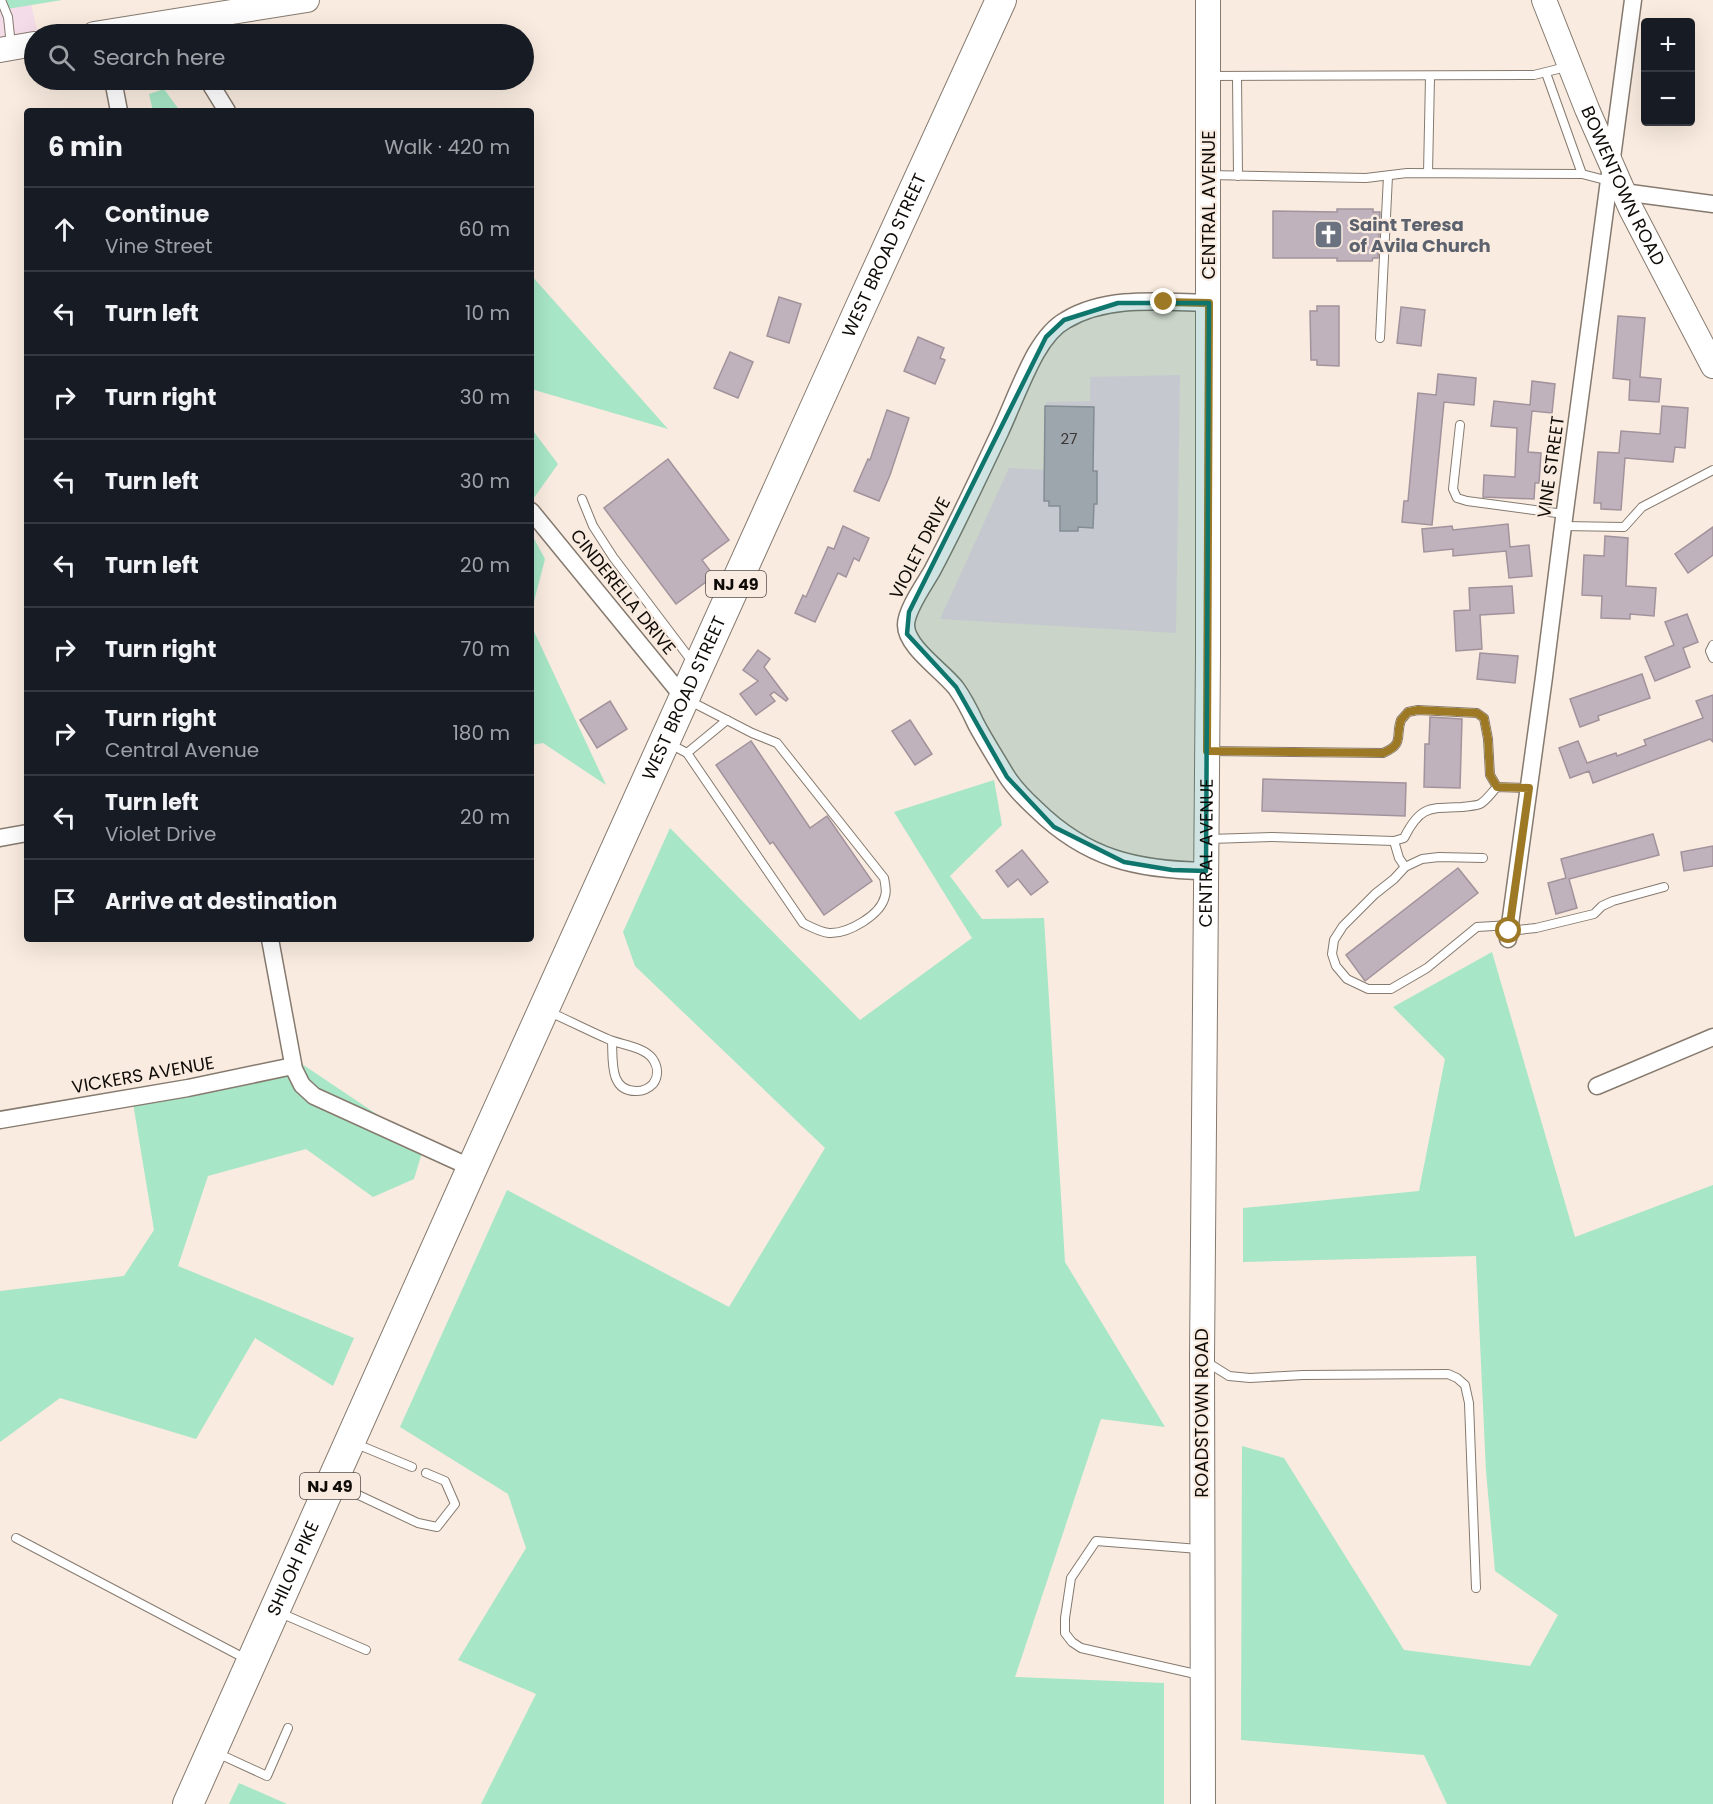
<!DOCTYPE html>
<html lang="en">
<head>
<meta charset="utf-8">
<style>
	body { margin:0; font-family:Poppins,sans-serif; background:#20242c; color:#f1f3f6 }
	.controls { position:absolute; right:18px; top:18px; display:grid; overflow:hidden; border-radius:6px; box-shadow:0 6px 24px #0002 }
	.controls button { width:54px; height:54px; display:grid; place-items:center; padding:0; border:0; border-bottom:2px solid #363941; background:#171b24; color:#f1f3f6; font:30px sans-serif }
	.stop { position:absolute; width:18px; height:18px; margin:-14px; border:4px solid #9e7925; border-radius:50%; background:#fff }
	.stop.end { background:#9e7925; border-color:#fff; box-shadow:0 2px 6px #0008 }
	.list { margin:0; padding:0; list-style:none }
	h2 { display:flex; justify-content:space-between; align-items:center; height:78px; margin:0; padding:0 24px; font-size:26px }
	h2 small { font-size:20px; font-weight:400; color:#9ea1a6 }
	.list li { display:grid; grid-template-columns:39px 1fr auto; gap:18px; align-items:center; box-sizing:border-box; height:84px; padding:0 24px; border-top:2px solid #363941 }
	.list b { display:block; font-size:22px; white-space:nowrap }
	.list p { margin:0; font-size:20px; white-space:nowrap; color:#9ea1a6 }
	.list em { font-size:20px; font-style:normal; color:#9ea1a6 }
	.icon { flex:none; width:33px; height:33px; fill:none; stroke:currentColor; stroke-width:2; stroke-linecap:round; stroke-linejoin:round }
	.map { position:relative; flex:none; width:1713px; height:1804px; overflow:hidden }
	.search { position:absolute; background:#171b24; box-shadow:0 6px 24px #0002; left:24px; top:24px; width:510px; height:66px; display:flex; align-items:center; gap:15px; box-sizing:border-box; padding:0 21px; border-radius:33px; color:#9ea1a6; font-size:22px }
	.panel { position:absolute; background:#171b24; box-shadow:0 6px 24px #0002; left:24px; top:108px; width:510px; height:834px; border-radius:6px }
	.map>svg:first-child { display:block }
</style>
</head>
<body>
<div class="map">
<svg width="1713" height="1804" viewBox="0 0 1713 1804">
	<rect width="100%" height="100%" fill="#f9ebdf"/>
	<g fill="#f4dce8">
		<path d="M 0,0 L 30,0 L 38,34 L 0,50 Z"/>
		<path d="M 1180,375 L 1176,633 L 940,619 L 1009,468 L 1045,470 L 1046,402 L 1090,401 L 1090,377 Z"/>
	</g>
	<g fill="#a7e6c6">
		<path d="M 4,0 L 62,0 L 7,9 Z"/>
		<path d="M 164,89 L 180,111 L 153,111 L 149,94 Z"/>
		<path d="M 531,275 L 668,429 L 531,389 Z"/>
		<path d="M 531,428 L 558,464 L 531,502 Z"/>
		<path d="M 531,533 L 545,559 L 531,613 Z"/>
		<path d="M 531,625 L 606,785 L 543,743 L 531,745 Z"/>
		<path d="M 994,780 L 1002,825 L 950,876 L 982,919 L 1044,918 L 1065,1262 L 1165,1427 L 1101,1419 L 1015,1677 L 1164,1683 L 1164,1804 L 481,1804 L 536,1694 L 458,1660 L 526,1548 L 508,1494 L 400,1427 L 507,1190 L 729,1307 L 825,1148 L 635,966 L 623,932 L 670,828 L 860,1020 L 972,938 L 894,812 Z"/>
		<path d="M 1492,952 L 1575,1237 L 1713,1185 L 1713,1804 L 1447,1804 L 1424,1755 L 1241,1740 L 1242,1446 L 1284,1458 L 1404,1650 L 1530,1666 L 1558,1615 L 1495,1571 L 1486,1471 L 1476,1256 L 1243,1262 L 1243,1208 L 1419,1191 L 1445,1059 L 1393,1007 Z"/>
		<path d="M 296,1060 L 424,1146 L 414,1179 L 373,1197 L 306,1149 L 208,1176 L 178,1266 L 354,1338 L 333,1386 L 255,1338 L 196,1439 L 60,1398 L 0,1442 L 0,1291 L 124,1276 L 154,1230 L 131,1091 Z"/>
		<path d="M 239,1783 L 287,1804 L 229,1804 Z"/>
	</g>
	<g fill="#c0b2bc" stroke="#a1929c" stroke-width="1.5">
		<path d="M 1337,209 L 1373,209 L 1373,212 L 1380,212 L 1378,258 L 1373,258 L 1372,261 L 1337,261 L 1337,258 L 1273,258 L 1273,211 L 1337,212 Z"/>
		<path d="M 779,297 L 801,304 L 789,343 L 767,336 Z"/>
		<path d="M 1317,306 L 1339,306 L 1339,366 L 1317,365 L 1317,360 L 1311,360 L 1310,311 L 1317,311 Z"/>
		<path d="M 1401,307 L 1425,310 L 1421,346 L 1397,343 Z"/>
		<path d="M 1618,316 L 1645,318 L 1640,377 L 1661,379 L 1659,402 L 1629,400 L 1630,380 L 1613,378 Z"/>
		<path d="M 918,337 L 944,348 L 940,358 L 945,360 L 935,384 L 904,371 Z"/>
		<path d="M 730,352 L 753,362 L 738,398 L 714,388 Z"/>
		<path d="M 1438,374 L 1476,378 L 1474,405 L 1444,402 L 1432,525 L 1402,522 L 1404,501 L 1408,501 L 1418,393 L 1436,395 Z"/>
		<path d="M 1532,381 L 1555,384 L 1552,413 L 1532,411 L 1528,452 L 1541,453 L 1539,483 L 1535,483 L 1534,499 L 1483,497 L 1484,475 L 1515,477 L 1517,428 L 1491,426 L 1494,401 L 1530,405 Z"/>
		<path d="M 1045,406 L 1094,407 L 1093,471 L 1097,471 L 1097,504 L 1094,504 L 1093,528 L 1078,527 L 1078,531 L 1060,531 L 1060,506 L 1049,506 L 1049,501 L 1044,501 Z"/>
		<path d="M 1662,406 L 1688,408 L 1685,448 L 1675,447 L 1673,462 L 1625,458 L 1621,510 L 1601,509 L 1601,503 L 1594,503 L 1598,452 L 1619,453 L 1621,431 L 1660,434 Z"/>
		<path d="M 887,410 L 909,418 L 890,475 L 879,501 L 854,491 L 868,459 L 870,460 Z"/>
		<path d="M 668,459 L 729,540 L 702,560 L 714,576 L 676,604 L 604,508 Z"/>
		<path d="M 1508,524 L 1510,547 L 1529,545 L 1532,576 L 1509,578 L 1506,551 L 1453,556 L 1453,549 L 1424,552 L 1422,529 L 1452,526 L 1453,530 Z"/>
		<path d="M 843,526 L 869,538 L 859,561 L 854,558 L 846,577 L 838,573 L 815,622 L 795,613 L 803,595 L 806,597 L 828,547 L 834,549 Z"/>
		<path d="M 1713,527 L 1713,555 L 1688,573 L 1675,554 Z"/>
		<path d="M 1605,536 L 1628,538 L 1626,586 L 1656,588 L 1654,616 L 1630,614 L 1630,619 L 1601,618 L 1602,596 L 1582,595 L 1584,555 L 1604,556 Z"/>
		<path d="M 1512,586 L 1514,613 L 1480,615 L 1482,649 L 1456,651 L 1454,611 L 1470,610 L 1469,588 Z"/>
		<path d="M 1687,614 L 1698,642 L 1683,648 L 1690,667 L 1655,681 L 1645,657 L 1674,645 L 1665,622 Z"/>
		<path d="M 758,650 L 770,659 L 764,667 L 788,699 L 786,701 L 774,692 L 770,695 L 775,701 L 756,715 L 740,694 L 758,681 L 743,670 Z"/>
		<path d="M 1480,653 L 1518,656 L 1515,683 L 1477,679 Z"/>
		<path d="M 1642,674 L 1650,698 L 1598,716 L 1599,720 L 1580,727 L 1570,699 Z"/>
		<path d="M 1713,695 L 1713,742 L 1710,739 L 1593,783 L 1589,771 L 1570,778 L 1559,748 L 1578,741 L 1587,763 L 1616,753 L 1617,756 L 1646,745 L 1644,740 L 1703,718 L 1696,701 Z"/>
		<path d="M 610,701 L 627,729 L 597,748 L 580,720 Z"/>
		<path d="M 1430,717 L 1462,719 L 1460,788 L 1424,787 L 1425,744 L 1429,744 Z"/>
		<path d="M 910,720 L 932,754 L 915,765 L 892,731 Z"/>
		<path d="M 751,741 L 810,828 L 827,816 L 872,881 L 824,915 L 773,842 L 770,844 L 716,765 Z"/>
		<path d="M 1263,779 L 1406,783 L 1405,816 L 1262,811 Z"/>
		<path d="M 1653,834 L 1659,855 L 1569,879 L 1577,908 L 1556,914 L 1548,883 L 1566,878 L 1561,859 Z"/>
		<path d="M 1713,846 L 1713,866 L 1684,871 L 1681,852 Z"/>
		<path d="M 1022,850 L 1048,882 L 1031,895 L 1018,879 L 1008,887 L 996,871 Z"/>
		<path d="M 1458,868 L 1478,893 L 1365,981 L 1346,955 Z"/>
	</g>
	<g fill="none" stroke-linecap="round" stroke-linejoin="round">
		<defs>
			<g id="lane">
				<path d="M 1,0 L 8,17 L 11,46"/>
				<path d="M 1546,73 L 1582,174"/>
				<path d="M 1209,76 L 1534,75 L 1570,66"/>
				<path d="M 1237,77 L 1238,176"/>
				<path d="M 1428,173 L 1430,77"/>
				<path d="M 1209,175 L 1366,178 L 1407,173 L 1582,174 L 1609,181"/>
				<path d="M 1380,338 L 1388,176"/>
				<path d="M 1460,425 L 1453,489 L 1457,498 L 1467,501 L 1564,514"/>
				<path d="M 582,499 L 593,526 L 613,557 L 694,664"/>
				<path d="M 1563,526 L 1624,527 L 1642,507 L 1713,470"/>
				<path d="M 1713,645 L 1710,651 L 1713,658"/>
				<path d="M 668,743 L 687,753 L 803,923 C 811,927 820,932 829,933 C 848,934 881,915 885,896 C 887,891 885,883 884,878 L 777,743 L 752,733 L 688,700"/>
				<path d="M 1209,751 L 1383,753 C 1405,744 1395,736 1401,720 C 1402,719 1407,713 1408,712 L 1418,710 L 1477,713 L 1484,718 L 1488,739 L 1490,775 L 1497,787"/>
				<path d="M 687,753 L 727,720"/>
				<path d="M 1210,839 L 1272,837 L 1394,841 L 1404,838 C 1420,806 1429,808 1462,807 C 1467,806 1476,806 1480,804 C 1486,801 1492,792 1497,787 L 1529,788"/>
				<path d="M 1394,841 L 1399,858 L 1405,867"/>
				<path d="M 1483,858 L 1439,857 L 1422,859 L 1405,867 L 1394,879 L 1375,894 L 1343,926 L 1334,940 L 1332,954 L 1336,966 L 1347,979 L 1368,989 L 1391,989 L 1427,968 L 1477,927 L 1510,925"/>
				<path d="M 1509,931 L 1536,928 L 1594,914 L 1602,906 L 1613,901 L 1664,887"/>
				<path d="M 547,1011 C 568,1020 589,1031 610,1040 C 623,1045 643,1047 652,1058 C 658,1066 659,1076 653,1084 C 649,1088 643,1091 637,1091 C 609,1092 613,1060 612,1041"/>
				<path d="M 1205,1361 L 1229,1376 L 1250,1378 L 1303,1375 L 1448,1374 L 1457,1378 L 1465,1385 L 1469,1403 L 1476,1588"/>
				<path d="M 354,1443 L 412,1467"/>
				<path d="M 335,1484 L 418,1523 L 437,1527 L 455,1504 L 445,1481 L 426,1473"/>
				<path d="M 16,1538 L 248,1660"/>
				<path d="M 1199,1549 L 1096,1541 L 1071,1578 L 1065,1618 L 1065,1633 L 1072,1642 L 1081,1648 L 1200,1675"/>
				<path d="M 278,1612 L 366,1650"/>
				<path d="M 217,1753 L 267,1776 L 288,1728"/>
			</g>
			<g id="street">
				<path d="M 113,80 L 119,111"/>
				<path d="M 208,80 L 227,111"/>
				<path d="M 1623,192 L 1713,204"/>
				<path d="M 531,511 L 684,698"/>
				<path d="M 0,838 L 27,833"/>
				<path d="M 1206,871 C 1137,870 1087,859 1036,809 C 1025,799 1014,788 1006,775 C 996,758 985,741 976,724 C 970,711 964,699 956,688 C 943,671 906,647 906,625 C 906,610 924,585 932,571 C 956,526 978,479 1000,432 C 1012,406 1022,378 1036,353 C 1043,341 1053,327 1066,320 C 1108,295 1162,302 1209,303"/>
				<path d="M 270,939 L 294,1069 L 302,1085 L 314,1096 L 472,1168"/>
				<path d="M 1508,939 L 1544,677 L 1563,526 L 1633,0"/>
				<path d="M 1597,1086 L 1713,1037"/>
				<path d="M 0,1120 L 188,1088 L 293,1066"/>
			</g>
			<g id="secondary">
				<path id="s1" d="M 1544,0 L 1587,109 L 1631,209 L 1713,366"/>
				<path d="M 94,34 L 307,0"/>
				<path d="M 0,50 L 34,44"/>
				<path id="s2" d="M 1203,1804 L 1202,1359 L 1208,655 L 1208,0"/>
			</g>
			<g id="highway">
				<path id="s3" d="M 188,1804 L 472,1168 L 862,304 L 1001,0"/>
			</g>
		</defs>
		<use href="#lane" stroke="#867a6f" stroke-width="10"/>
		<use href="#street" stroke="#867a6f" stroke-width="19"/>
		<use href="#secondary" stroke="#867a6f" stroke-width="26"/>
		<use href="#highway" stroke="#867a6f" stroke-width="32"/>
		<use href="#lane" stroke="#fff" stroke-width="8"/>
		<use href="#street" stroke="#fff" stroke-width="16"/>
		<use href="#secondary" stroke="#fff" stroke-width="24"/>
		<use href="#highway" stroke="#fff" stroke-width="30"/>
	</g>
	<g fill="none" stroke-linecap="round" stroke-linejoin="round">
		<path stroke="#9e7925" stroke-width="8" d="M 1164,302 L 1209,303 L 1207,751 L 1383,753 C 1405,744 1395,736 1401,720 C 1402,719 1407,713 1408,712 L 1418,710 L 1477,713 L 1484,718 L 1488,739 L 1490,775 L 1497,787 L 1529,788 L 1509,931"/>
	</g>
	<path fill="#0f766e" fill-opacity="0.2" stroke="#0f766e" stroke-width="4.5" stroke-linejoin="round" d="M 1118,303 L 1209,303 L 1206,871 L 1172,870 L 1124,862 L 1054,827 L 1007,777 L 956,687 L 907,634 L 909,612 L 1046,337 L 1064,320 Z"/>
	<defs>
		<symbol id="church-square" viewBox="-11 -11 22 22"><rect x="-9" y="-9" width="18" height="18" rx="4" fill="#6b7280" stroke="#f9ebdf"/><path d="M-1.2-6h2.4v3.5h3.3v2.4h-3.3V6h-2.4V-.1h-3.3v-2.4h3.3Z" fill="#fff"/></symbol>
	</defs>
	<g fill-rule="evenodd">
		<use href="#church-square" x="1312" y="218" width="33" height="33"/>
	</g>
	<g text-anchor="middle" stroke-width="4.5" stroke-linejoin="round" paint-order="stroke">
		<g font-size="15" fill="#3b3534">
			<text x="1069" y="444">27</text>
		</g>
		<g fill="#f9ebdf" stroke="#554e48" stroke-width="1.5">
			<rect x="706" y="571" width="60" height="26" rx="4.5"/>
			<rect x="300" y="1473" width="60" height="26" rx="4.5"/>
		</g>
		<g font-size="16" font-weight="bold" fill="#0f0b07">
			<text x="736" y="590">NJ 49</text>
			<text x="330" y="1492">NJ 49</text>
		</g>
		<g font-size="18" fill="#0f0b07" stroke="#f9ebdf">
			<text dy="6" stroke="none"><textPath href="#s1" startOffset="202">BOWENTOWN ROAD</textPath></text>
			<text transform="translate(1209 205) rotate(-90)" y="6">CENTRAL AVENUE</text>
			<text dy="6" stroke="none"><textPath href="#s3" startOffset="1698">WEST BROAD STREET</textPath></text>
			<text transform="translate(1551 467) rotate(-82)" y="6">VINE STREET</text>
			<text transform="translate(920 548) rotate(-63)" y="6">VIOLET DRIVE</text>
			<text transform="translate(623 592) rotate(51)" y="6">CINDERELLA DRIVE</text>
			<text dy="6" stroke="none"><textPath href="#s3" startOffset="1212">WEST BROAD STREET</textPath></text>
			<text dy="6" stroke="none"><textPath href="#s2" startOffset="951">CENTRAL AVENUE</textPath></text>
			<text transform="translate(143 1075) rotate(-10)" y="6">VICKERS AVENUE</text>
			<text transform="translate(1202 1413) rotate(-90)" y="6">ROADSTOWN ROAD</text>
			<text dy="6" stroke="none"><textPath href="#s3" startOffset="258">SHILOH PIKE</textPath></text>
		</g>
		<g font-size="18" font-weight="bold" fill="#5b616d" stroke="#f9ebdf" text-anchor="start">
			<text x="1349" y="231">Saint Teresa<tspan x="1349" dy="21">of Avila Church</tspan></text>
		</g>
	</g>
</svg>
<div class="controls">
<button>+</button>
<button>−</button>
</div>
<div class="stop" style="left:1509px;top:931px"></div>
<div class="stop end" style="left:1164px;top:302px"></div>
<div class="search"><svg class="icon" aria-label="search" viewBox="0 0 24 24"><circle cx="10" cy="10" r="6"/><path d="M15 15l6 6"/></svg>Search here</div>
<section class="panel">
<h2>6 min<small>Walk · 420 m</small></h2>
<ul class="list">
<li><svg class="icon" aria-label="ahead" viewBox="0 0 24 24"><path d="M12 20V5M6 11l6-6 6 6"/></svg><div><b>Continue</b><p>Vine Street</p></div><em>60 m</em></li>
<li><svg class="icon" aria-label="left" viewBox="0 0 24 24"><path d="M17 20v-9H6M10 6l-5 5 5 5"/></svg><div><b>Turn left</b></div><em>10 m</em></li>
<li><svg class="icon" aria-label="right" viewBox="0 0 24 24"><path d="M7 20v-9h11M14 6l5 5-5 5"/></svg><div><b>Turn right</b></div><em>30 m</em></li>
<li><svg class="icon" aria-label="left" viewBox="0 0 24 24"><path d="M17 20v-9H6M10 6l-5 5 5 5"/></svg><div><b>Turn left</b></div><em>30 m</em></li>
<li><svg class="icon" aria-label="left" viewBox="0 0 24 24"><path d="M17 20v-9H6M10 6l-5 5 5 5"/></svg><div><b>Turn left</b></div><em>20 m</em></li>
<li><svg class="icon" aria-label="right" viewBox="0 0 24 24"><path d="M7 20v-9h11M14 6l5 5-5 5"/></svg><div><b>Turn right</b></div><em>70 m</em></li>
<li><svg class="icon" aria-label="right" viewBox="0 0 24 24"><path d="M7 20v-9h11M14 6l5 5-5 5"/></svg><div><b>Turn right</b><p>Central Avenue</p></div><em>180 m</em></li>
<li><svg class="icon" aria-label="left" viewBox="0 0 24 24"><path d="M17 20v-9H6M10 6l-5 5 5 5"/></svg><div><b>Turn left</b><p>Violet Drive</p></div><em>20 m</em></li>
<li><svg class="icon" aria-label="arrive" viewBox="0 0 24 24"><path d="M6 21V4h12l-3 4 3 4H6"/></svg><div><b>Arrive at destination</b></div></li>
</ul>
</section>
</div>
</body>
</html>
